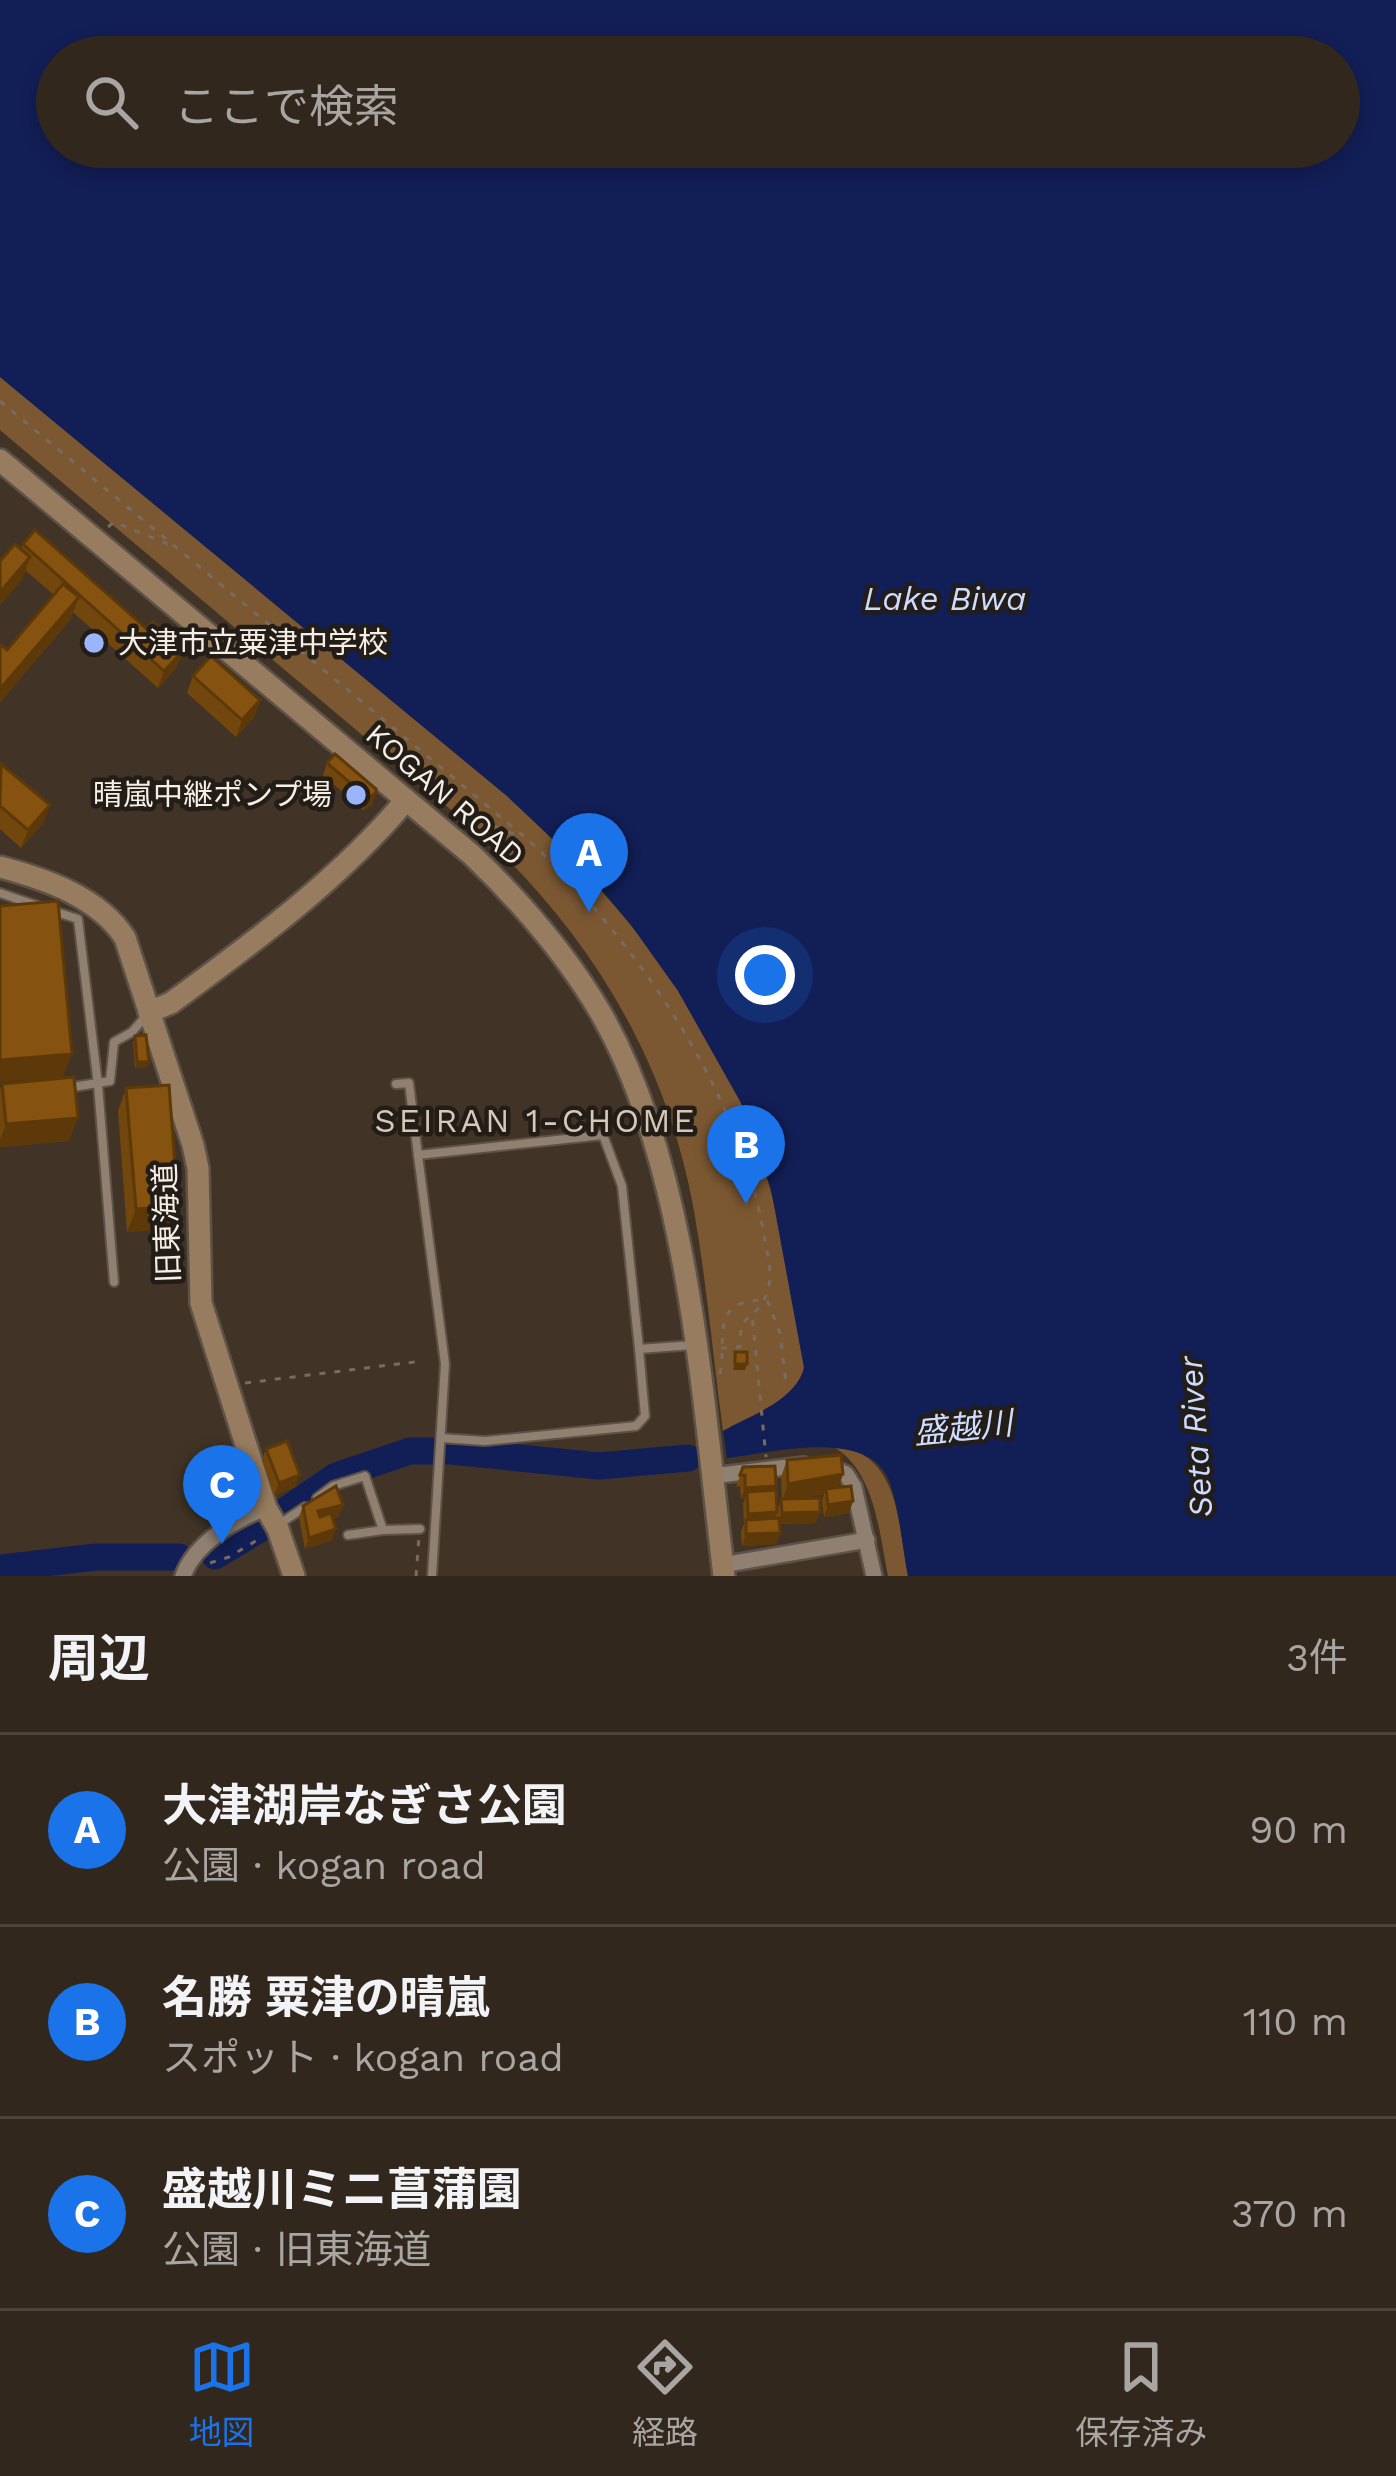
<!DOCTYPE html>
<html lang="ja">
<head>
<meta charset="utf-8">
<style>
	body { margin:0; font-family:"Work Sans","Noto Sans JP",sans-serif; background:#392f25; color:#f1f3f6 }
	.you { position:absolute; left:765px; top:975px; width:42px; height:42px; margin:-30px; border:9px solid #fff; border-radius:50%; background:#1a73e8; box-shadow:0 0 0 18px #1a73e833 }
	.badge { display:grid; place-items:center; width:78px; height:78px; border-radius:50%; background:#1a73e8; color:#fff; font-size:39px; font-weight:700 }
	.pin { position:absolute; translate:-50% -99px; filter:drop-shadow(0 3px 6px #0008) }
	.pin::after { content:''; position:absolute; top:63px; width:42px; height:36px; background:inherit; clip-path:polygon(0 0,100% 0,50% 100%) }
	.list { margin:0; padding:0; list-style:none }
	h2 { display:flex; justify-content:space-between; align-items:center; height:156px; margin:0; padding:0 48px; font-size:51px }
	h2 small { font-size:39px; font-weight:400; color:#a8a5a3 }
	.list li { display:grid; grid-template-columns:78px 1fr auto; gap:36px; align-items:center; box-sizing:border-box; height:192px; padding:0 48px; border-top:3px solid #4c443b }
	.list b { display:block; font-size:45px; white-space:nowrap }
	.list p { margin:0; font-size:39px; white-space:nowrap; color:#a8a5a3 }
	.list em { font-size:39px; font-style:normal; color:#a8a5a3 }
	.icon { flex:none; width:66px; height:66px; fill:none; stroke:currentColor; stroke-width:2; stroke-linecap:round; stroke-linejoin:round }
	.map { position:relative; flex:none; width:1396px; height:1576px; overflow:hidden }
	.search { position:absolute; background:#31271c; box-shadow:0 6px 18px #0003; left:36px; right:36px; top:36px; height:132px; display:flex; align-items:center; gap:30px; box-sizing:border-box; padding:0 42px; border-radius:66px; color:#a8a5a3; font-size:45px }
	.sheet { height:732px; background:#31271c }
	nav { display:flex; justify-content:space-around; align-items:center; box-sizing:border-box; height:168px; border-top:3px solid #4c443b; background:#31271c; font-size:33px; color:#a8a5a3 }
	nav a { display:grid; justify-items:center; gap:6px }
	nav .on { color:#1a73e8 }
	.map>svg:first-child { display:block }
</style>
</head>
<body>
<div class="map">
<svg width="1396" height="1576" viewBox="0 0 1396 1576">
	<rect width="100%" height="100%" fill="#413426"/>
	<g fill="#7c5832">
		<path d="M 0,377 L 507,796 C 602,883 693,986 743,1107 C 767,1167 781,1228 792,1292 C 796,1316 813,1360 799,1382 C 786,1405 746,1418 723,1431 C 713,1358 707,1284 694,1211 C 669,1069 597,945 494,846 L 0,430 Z"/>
		<path d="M 834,1447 C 900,1450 898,1526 908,1576 L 888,1576 C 879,1531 875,1472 834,1447 Z"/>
	</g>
	<path fill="#121e56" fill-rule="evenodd" d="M 0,0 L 1396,0 L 1396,1576 L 908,1576 C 902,1546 900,1512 890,1483 C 870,1426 772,1453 727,1458 L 723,1431 C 751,1415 795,1401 804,1368 L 771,1189 L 741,1103 L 678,991 L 631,925 L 582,867 L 507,796 L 0,377 ZM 57,57 L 1339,57 L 1339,147 L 57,147 Z"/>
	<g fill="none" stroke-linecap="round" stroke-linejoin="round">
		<g stroke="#121e56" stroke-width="27">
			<path d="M 285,1511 L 336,1476 L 410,1451 L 450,1451 L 599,1466 L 688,1458"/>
			<path d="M 215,1556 L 265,1526"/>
			<path d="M 0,1568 L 96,1557 L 179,1557"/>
		</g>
		<defs>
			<g id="lane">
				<path d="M 0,893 L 38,906"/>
				<path d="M 53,911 L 78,919 L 98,1085 L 114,1282"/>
				<path d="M 396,1084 L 409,1083 L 418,1155"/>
				<path d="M 67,1088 L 110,1081 L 114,1042 L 132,1032 L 145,1017"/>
				<path d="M 441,1438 L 485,1441 L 636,1426 L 645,1416 L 639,1349"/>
				<path d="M 317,1498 L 333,1486 L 365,1476 L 383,1530 L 420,1529"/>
				<path d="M 278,1525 L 305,1507"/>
				<path d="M 348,1535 L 383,1530"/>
				<path d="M 432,1576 L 445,1364 L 418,1155 L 603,1135 L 622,1186 L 639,1349 L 693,1345"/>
			</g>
			<g id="street">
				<path d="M 827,1465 L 846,1474 L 854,1487 L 874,1576"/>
				<path d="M 711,1476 L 804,1465"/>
				<path d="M 722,1565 L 867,1540"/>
				<path d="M 183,1576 C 195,1543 234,1520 266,1508"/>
			</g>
			<g id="secondary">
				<path d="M 0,460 L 472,855 C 522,903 568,956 603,1017 C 689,1170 703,1403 724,1576"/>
				<path d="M 0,867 C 45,879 99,897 125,938 L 193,1145 L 198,1168 L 201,1303 L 266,1508 L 278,1529 L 294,1576"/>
				<path d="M 149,1012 L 171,1003 C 254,942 340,879 406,800"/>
			</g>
		</defs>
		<use href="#lane" stroke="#5d5247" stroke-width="12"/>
		<use href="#street" stroke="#5d5247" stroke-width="20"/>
		<use href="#secondary" stroke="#5d5247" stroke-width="26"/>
		<g stroke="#786c60" stroke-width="3" stroke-dasharray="6 9" stroke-linecap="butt">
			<path d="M 0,401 L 527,839 C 631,934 739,1089 763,1230 C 769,1264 779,1289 752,1315 L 766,1457"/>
			<path d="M 108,527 L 114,522 L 175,547"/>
			<path d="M 455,820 L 461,813 L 522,837"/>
			<path d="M 721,1348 L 740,1347 L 741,1326 L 750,1315"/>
			<path d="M 720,1374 C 728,1337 707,1300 767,1300 L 780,1333 L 786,1383"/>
			<path d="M 245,1383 L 422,1361"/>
			<path d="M 210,1563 L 229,1557 L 259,1539"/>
			<path d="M 416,1576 L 419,1537"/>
		</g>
		<use href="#lane" stroke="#8f8071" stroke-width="8"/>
		<use href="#street" stroke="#8f8071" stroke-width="15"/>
		<use href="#secondary" stroke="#977c5f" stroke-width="21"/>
	</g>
	<g fill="#72470d">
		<path d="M 23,544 L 177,667 L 158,688 L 73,612 L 70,620 L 0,702 L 0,646 L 7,650 L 54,595 L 25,570 L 22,580 L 21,549 Z"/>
		<path d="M 193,676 L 260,700 L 254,717 L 236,737 L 187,693 Z"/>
		<path d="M 327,763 L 376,793 L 372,805 L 363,810 L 323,775 Z"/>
		<path d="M 0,765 L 44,822 L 21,848 L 0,829 Z"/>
		<path d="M 135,1036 L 149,1062 L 147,1067 L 135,1068 L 133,1042 Z"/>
		<path d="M 2,1084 L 69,1141 L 0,1147 L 0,1089 Z"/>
		<path d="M 126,1088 L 178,1206 L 170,1229 L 127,1232 L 118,1111 Z"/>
		<path d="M 266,1449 L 295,1487 L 274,1495 L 262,1460 Z"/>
		<path d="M 787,1460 L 843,1474 L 838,1488 L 853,1501 L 849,1513 L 824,1517 L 822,1501 L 824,1494 L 797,1499 L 816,1523 L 779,1524 L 780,1533 L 776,1544 L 742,1546 L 741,1532 L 744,1524 L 743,1504 L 745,1499 L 741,1499 L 740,1486 L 736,1487 L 743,1467 L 776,1486 L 774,1491 L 777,1510 L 782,1499 L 781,1477 Z"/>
		<path d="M 343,1505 L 338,1517 L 332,1518 L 332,1540 L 305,1549 L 299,1517 L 303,1506 Z"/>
	</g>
	<g fill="#5d390a">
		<path d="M 30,557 L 22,580 L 0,605 L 0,592 Z"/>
		<path d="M 79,597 L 70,620 L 0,702 L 0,689 Z"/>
		<path d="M 184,650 L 177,667 L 158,688 L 164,671 Z"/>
		<path d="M 260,700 L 254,717 L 236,737 L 242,720 Z"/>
		<path d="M 376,793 L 372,805 L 363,810 L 368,798 Z"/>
		<path d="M 50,805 L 44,822 L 21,848 L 28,830 Z"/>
		<path d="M 72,1054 L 63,1077 L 0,1082 L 0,1060 Z"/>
		<path d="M 137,1062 L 149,1062 L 147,1067 L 135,1068 Z"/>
		<path d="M 78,1118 L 69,1141 L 0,1147 L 0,1140 L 6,1124 Z"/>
		<path d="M 178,1206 L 170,1229 L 127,1232 L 136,1209 Z"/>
		<path d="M 735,1364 L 747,1364 L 745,1370 L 733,1370 Z"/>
		<path d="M 843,1474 L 837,1492 L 826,1489 L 824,1494 L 782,1501 L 788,1484 Z"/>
		<path d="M 300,1475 L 295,1487 L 274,1495 L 279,1483 Z"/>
		<path d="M 776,1486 L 771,1498 L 747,1492 L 745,1499 L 741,1499 L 745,1488 Z"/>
		<path d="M 853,1501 L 849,1513 L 824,1517 L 828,1505 Z"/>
		<path d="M 343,1505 L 338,1517 L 314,1522 L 318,1511 Z"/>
		<path d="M 777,1512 L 773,1523 L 746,1521 L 748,1514 Z"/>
		<path d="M 820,1512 L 816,1523 L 777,1524 L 782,1513 Z"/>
		<path d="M 336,1529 L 332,1540 L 305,1549 L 309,1538 Z"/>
		<path d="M 780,1533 L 776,1544 L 742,1546 L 746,1534 Z"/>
	</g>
	<g fill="#85520f" stroke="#5d390a" stroke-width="3">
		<path d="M 35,530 L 147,629 L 153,622 L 184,650 L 164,671 L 23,544 Z"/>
		<path d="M 15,544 L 30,557 L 0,592 L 0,561 Z"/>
		<path d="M 63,584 L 79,597 L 0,689 L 0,646 L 1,645 L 7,650 Z"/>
		<path d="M 211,656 L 260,700 L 242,720 L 193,676 Z"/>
		<path d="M 335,754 L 376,789 L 376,793 L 368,798 L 327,763 Z"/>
		<path d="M 1,764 L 50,805 L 28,830 L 0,806 Z"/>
		<path d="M 58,901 L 72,1054 L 0,1060 L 0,906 Z"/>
		<path d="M 146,1035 L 149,1062 L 137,1062 L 135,1036 Z"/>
		<path d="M 74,1077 L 78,1118 L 6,1124 L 2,1084 Z"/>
		<path d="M 169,1085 L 178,1206 L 136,1209 L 126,1088 Z"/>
		<rect x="735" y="1352" width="12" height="12"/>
		<path d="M 287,1441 L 300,1475 L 279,1483 L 266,1449 Z"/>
		<path d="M 841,1455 L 843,1474 L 788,1484 L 787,1460 Z"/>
		<path d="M 775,1466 L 776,1486 L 745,1488 L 745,1475 L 740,1475 L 743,1467 Z"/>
		<path d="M 336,1486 L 343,1505 L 318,1511 L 320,1517 L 331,1513 L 336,1529 L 309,1538 L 303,1506 Z"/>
		<path d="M 851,1486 L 853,1501 L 828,1505 L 826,1489 Z"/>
		<path d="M 776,1490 L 777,1512 L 748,1514 L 747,1492 Z"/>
		<path d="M 820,1498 L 820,1512 L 782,1513 L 781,1499 Z"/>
		<path d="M 779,1518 L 780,1533 L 746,1534 L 746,1520 Z"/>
	</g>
	<g fill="#9bb5fd" stroke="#231d17" stroke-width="4.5">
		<circle cx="94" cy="643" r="12"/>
		<circle cx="356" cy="795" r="12"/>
	</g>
	<g text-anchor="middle" stroke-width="9" stroke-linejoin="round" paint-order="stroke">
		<g font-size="30" fill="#f6ede5" stroke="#231d17" text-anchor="start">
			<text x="118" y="653">大津市立粟津中学校</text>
			<text x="332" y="805" text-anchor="end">晴嵐中継ポンプ場</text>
		</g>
		<g font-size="30" fill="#f6ede5" stroke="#231d17">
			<text transform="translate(445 795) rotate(41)" y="10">KOGAN ROAD</text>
			<text transform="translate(167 1223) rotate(-92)" y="10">旧東海道</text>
		</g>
		<g font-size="33" font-style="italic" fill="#cddbff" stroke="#231d17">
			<text x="945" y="610">Lake Biwa</text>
			<text transform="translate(963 1427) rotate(-6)" y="12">盛越川</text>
			<text transform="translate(1195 1437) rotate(-94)" y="12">Seta River</text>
		</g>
		<g font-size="33" letter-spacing="3" fill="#d7c7b6" stroke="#231d17">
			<text x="536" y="1132">SEIRAN 1-CHOME</text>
		</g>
	</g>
</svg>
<div class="you"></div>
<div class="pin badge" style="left:589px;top:912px">A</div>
<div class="pin badge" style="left:746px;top:1204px">B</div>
<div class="pin badge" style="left:222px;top:1544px">C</div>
<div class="search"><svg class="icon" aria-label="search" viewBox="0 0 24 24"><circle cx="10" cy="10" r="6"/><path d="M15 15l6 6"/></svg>ここで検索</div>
</div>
<section class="sheet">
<h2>周辺<small>3件</small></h2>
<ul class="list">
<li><span class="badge">A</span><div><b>大津湖岸なぎさ公園</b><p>公園 · kogan road</p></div><em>90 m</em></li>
<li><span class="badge">B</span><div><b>名勝 粟津の晴嵐</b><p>スポット · kogan road</p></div><em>110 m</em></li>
<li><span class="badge">C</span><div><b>盛越川ミニ菖蒲園</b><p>公園 · 旧東海道</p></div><em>370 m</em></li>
</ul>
</section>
<nav>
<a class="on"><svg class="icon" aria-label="map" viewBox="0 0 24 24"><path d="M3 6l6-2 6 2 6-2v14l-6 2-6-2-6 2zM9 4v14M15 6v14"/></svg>地図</a>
<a><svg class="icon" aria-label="directions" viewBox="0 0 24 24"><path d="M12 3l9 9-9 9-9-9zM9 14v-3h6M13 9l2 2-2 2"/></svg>経路</a>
<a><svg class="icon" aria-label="saved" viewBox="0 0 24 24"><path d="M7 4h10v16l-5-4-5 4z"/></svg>保存済み</a>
</nav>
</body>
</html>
